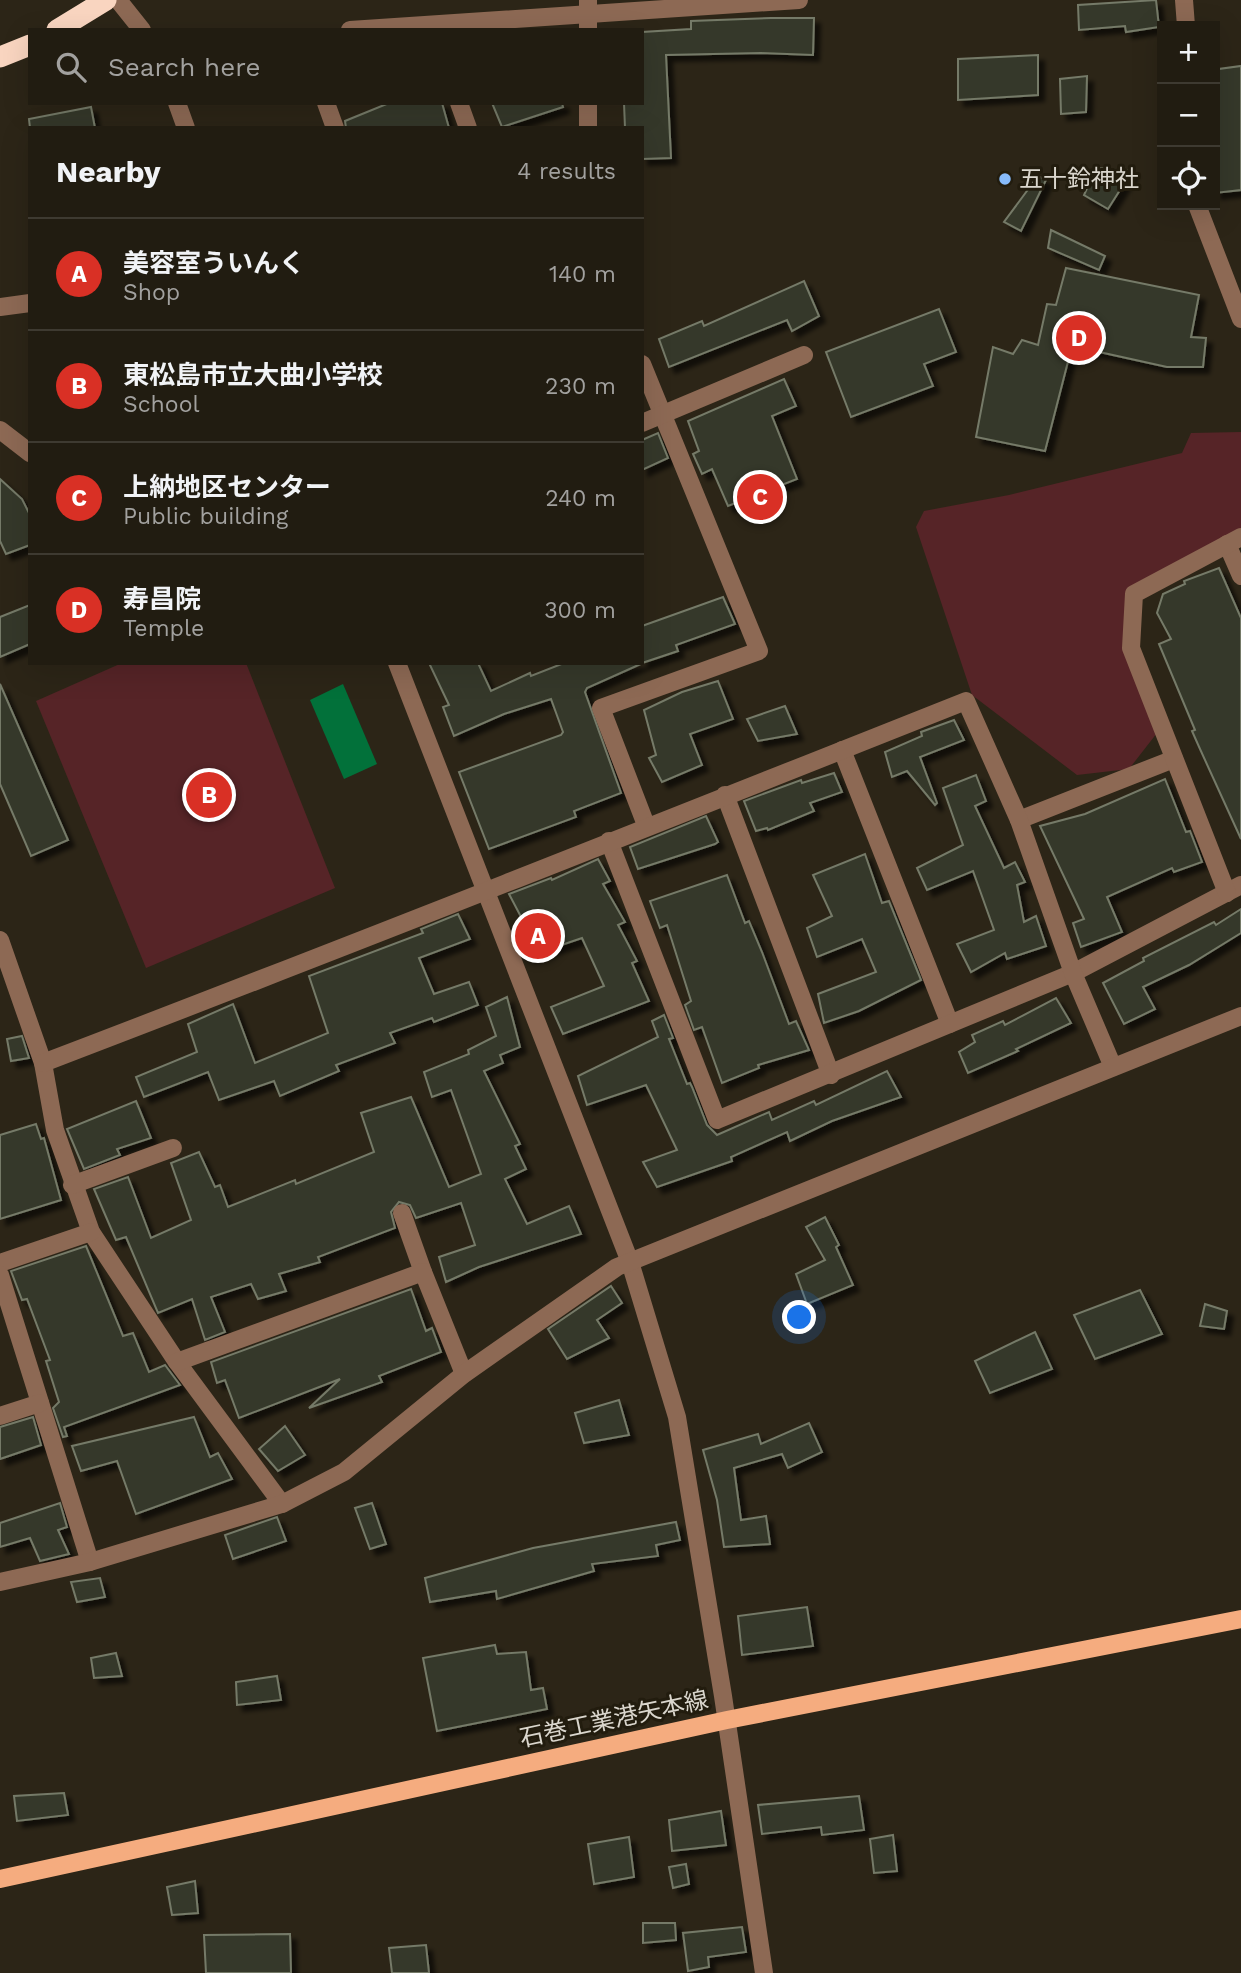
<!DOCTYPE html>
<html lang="en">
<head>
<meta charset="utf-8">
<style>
	body { margin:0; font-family:"Work Sans","Noto Sans JP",sans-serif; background:#29251a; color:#f1f3f6 }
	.controls { position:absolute; right:21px; top:21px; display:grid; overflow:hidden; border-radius:0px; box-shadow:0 7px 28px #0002 }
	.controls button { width:63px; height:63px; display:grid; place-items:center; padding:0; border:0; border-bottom:2px solid #3e3a31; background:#211c11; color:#f1f3f6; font:35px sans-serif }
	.you { position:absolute; left:800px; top:1318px; width:24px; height:24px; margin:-18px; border:5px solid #fff; border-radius:50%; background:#1a73e8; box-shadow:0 0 0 10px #1a73e833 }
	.badge { display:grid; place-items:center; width:46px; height:46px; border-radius:50%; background:#d93025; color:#fff; font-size:23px; font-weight:700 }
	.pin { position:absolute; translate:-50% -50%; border:4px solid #fff; box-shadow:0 2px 7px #0006 }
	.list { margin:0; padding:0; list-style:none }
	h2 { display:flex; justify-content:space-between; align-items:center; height:91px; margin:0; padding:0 28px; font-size:30px }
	h2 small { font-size:23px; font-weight:400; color:#a2a19f }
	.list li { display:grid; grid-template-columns:46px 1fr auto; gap:21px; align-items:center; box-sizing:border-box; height:112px; padding:0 28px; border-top:2px solid #3e3a31 }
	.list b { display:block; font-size:26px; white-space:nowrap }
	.list p { margin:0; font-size:23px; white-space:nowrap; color:#a2a19f }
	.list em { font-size:23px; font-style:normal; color:#a2a19f }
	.icon { flex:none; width:38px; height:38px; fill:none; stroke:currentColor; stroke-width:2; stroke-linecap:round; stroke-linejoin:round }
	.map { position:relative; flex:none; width:1241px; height:1973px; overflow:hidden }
	.search { position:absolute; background:#211c11; box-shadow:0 7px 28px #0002; left:28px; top:28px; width:616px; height:77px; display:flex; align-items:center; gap:18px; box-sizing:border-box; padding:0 24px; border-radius:0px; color:#a2a19f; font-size:26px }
	.panel { position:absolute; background:#211c11; box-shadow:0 7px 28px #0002; left:28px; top:126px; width:616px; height:539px; border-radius:0px }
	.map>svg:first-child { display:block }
</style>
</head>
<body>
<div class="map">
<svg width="1241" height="1973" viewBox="0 0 1241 1973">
	<defs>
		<filter id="shadow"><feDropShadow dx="6" dy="6" stdDeviation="2" flood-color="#0009"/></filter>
	</defs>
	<rect width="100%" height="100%" fill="#2c2517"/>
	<g fill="#562427">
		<path d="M 1241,432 L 1241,529 L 1135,585 L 1124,648 L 1157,733 L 1129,769 L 1077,775 L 972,695 L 916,527 L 924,511 L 1009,495 L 1182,453 L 1191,433 Z"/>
		<path d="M 122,663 L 246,663 L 335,888 L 146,968 L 36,701 Z"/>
	</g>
	<path fill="#02713a" d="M 343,684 L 377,764 L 344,779 L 310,700 Z"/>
	<g fill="#35392a" stroke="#757a68" stroke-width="2" filter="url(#shadow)">
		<path d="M 1156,0 L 1159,27 L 1126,32 L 1125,26 L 1079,30 L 1078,5 Z"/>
		<path d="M 771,18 L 814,18 L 813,55 L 761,53 L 666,55 L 671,158 L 642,159 L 642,128 L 625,128 L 624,103 L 642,103 L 642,32 L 691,29 L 691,21 Z"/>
		<path d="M 1038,55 L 1038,95 L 958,100 L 958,59 Z"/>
		<path d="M 1241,66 L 1241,190 L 1215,193 L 1215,101 L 1218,101 L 1219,69 Z"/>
		<path d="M 1087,76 L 1086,112 L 1061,114 L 1060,79 Z"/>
		<path d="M 389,103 L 442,103 L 449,128 L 346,128 L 345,121 Z"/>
		<path d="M 492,103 L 562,103 L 563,107 L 502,127 Z"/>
		<path d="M 91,107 L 95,128 L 30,128 L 29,119 Z"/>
		<path d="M 1096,168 L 1132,171 L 1108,209 L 1084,195 Z"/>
		<path d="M 1038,176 L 1046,180 L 1021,231 L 1004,222 Z"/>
		<path d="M 1051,230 L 1105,256 L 1099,270 L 1048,248 Z"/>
		<path d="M 1066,268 L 1199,295 L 1191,337 L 1206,338 L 1203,367 L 1167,367 L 1072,346 L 1045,451 L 976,437 L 993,347 L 1013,354 L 1022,340 L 1038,345 L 1047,304 L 1056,305 Z"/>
		<path d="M 804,281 L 819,316 L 792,331 L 787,320 L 669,367 L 659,339 L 702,321 L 704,326 Z"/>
		<path d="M 939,309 L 956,352 L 924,364 L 933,386 L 851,417 L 826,352 Z"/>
		<path d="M 784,379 L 796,406 L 772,416 L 797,479 L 728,506 L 712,469 L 702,474 L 693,454 L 699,451 L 688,421 Z"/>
		<path d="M 658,433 L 668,458 L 642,470 L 642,440 Z"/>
		<path d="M 0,479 L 22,499 L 30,515 L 30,545 L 6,554 L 0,541 Z"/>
		<path d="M 1219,568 L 1241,618 L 1241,839 L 1200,749 L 1192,731 L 1195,730 L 1159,644 L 1171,639 L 1157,613 L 1163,594 L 1185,584 L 1184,581 Z"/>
		<path d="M 723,597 L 735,624 L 676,645 L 678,651 L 642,663 L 642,626 Z"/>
		<path d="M 30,605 L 30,644 L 0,657 L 0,617 Z"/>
		<path d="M 429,663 L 478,663 L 491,691 L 530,673 L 531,676 L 564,663 L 643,663 L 587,688 L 585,692 L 621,793 L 574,811 L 576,817 L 489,849 L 459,772 L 561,735 L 563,732 L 551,699 L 504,714 L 454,736 L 443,707 L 449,705 Z"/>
		<path d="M 718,681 L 733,719 L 690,734 L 702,765 L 662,782 L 649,758 L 656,755 L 644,710 L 682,692 Z"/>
		<path d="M 0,684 L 68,840 L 31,856 L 0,784 Z"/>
		<path d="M 785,706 L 797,734 L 758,741 L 747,719 Z"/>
		<path d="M 954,720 L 964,740 L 920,757 L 937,803 L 935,805 L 907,771 L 892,777 L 885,752 L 922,736 L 921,732 Z"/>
		<path d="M 834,773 L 842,792 L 810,803 L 814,811 L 768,830 L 767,828 L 756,831 L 744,801 L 801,780 L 802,783 Z"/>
		<path d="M 976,775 L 986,801 L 975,806 L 1004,868 L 1015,862 L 1025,882 L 1017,885 L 1024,922 L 1036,916 L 1046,946 L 1007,959 L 1005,953 L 971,972 L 957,944 L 994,930 L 973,871 L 927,890 L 917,868 L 963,845 L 943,788 Z"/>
		<path d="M 1165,779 L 1186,832 L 1190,831 L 1202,862 L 1174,872 L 1172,868 L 1107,897 L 1122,932 L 1081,947 L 1073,923 L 1084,919 L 1040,826 L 1085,814 Z"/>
		<path d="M 706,816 L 718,842 L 715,844 L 638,869 L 630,847 Z"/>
		<path d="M 865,854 L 882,903 L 889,901 L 921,980 L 859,1011 L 824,1023 L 818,994 L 876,972 L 862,939 L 817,957 L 807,928 L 832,916 L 813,875 Z"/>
		<path d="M 598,859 L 610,881 L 603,884 L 625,922 L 618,925 L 637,961 L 632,963 L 649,1001 L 563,1034 L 551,1007 L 604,986 L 582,938 L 529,956 L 520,936 L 529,932 L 509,894 L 551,878 L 552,880 Z"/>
		<path d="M 727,875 L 745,923 L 749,921 L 762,952 L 789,1024 L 796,1021 L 809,1050 L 758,1065 L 759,1068 L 722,1083 L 702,1027 L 694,1030 L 685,1005 L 691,1001 L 667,925 L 660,928 L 650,901 Z"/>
		<path d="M 1241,909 L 1241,933 L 1189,965 L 1143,987 L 1155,1009 L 1124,1024 L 1103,983 L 1144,961 L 1143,958 L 1214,922 L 1216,925 Z"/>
		<path d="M 458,914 L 470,939 L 419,958 L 434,994 L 469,982 L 478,1005 L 434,1022 L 432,1018 L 390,1033 L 395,1043 L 336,1065 L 339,1071 L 280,1096 L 274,1081 L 219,1100 L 208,1072 L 144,1097 L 136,1077 L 197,1052 L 188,1024 L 233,1004 L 255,1063 L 328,1033 L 309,976 L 423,933 L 421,929 Z"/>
		<path d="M 507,997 L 520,1047 L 500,1055 L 503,1063 L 484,1071 L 520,1144 L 515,1146 L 526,1169 L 505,1179 L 527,1224 L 569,1206 L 581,1234 L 479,1267 L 446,1282 L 439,1257 L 475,1245 L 461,1203 L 416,1218 L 410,1205 L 399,1202 L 391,1212 L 395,1228 L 318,1257 L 320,1262 L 279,1274 L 286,1291 L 258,1299 L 251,1284 L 211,1297 L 225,1332 L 205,1340 L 192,1299 L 158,1313 L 126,1237 L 116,1240 L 94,1189 L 128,1177 L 151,1238 L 191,1220 L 171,1163 L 199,1152 L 215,1187 L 220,1185 L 228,1207 L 295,1180 L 296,1184 L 374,1152 L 361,1113 L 411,1097 L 449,1187 L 481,1174 L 451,1090 L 432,1097 L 424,1072 L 469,1054 L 468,1050 L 496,1036 L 486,1007 Z"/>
		<path d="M 1056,998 L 1071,1023 L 1016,1049 L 1018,1051 L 968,1073 L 959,1052 L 975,1042 L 972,1035 L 1003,1021 L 1005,1025 Z"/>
		<path d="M 664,1015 L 673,1038 L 669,1039 L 687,1084 L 690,1083 L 692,1087 L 707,1125 L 717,1135 L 769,1112 L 772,1120 L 814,1101 L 816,1105 L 887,1071 L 901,1097 L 832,1121 L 790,1141 L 787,1132 L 731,1157 L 732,1161 L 657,1187 L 643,1162 L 677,1150 L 646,1085 L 587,1105 L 578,1076 L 658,1037 L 652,1021 Z"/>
		<path d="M 22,1036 L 29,1058 L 11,1061 L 7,1039 Z"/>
		<path d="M 136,1101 L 151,1138 L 117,1149 L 120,1155 L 84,1169 L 67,1129 Z"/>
		<path d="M 36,1124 L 41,1139 L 44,1138 L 61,1200 L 0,1219 L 0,1135 Z"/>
		<path d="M 825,1217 L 839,1245 L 836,1247 L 853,1285 L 807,1304 L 796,1274 L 825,1260 L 806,1227 Z"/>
		<path d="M 86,1246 L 123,1336 L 133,1333 L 149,1372 L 165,1365 L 180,1385 L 64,1427 L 67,1436 L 63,1437 L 53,1408 L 59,1402 L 46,1361 L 50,1360 L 27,1299 L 22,1300 L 11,1271 Z"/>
		<path d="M 611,1286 L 622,1303 L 597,1320 L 609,1338 L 567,1359 L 548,1329 Z"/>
		<path d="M 411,1289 L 426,1331 L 432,1328 L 441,1352 L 379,1376 L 382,1382 L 309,1408 L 340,1379 L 239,1418 L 225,1380 L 217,1383 L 211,1362 Z"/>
		<path d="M 1140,1290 L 1162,1334 L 1095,1359 L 1074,1315 Z"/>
		<path d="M 1205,1304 L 1227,1311 L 1224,1329 L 1200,1326 Z"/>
		<path d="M 1035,1332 L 1052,1369 L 990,1393 L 975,1361 Z"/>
		<path d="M 619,1400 L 629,1435 L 584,1443 L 575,1413 Z"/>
		<path d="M 33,1417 L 41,1445 L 0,1459 L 0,1427 Z"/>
		<path d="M 194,1417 L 210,1457 L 218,1453 L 232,1479 L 136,1514 L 117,1461 L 81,1471 L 72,1446 Z"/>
		<path d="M 809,1423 L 822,1452 L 788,1468 L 782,1454 L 734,1468 L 741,1520 L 766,1516 L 770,1544 L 724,1547 L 717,1500 L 703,1450 L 758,1434 L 761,1444 Z"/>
		<path d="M 285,1426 L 305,1455 L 278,1471 L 259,1449 Z"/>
		<path d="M 60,1503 L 67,1527 L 58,1530 L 69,1554 L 40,1561 L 30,1538 L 0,1547 L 0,1523 Z"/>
		<path d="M 372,1503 L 386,1544 L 370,1549 L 355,1508 Z"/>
		<path d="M 277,1517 L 286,1541 L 233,1559 L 225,1535 Z"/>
		<path d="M 676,1522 L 680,1540 L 656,1545 L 658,1556 L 592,1564 L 594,1571 L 497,1599 L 496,1591 L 430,1602 L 425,1578 L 533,1548 Z"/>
		<path d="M 100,1578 L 105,1597 L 77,1602 L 71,1582 Z"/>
		<path d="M 807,1607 L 813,1646 L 742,1655 L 738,1616 Z"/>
		<path d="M 495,1645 L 497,1654 L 526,1652 L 531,1690 L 543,1688 L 547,1709 L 437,1731 L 423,1658 Z"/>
		<path d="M 116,1653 L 122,1676 L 94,1678 L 91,1658 Z"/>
		<path d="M 277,1676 L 281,1700 L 237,1705 L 236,1682 Z"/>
		<path d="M 64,1793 L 68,1815 L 17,1821 L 14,1796 Z"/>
		<path d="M 859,1796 L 864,1830 L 822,1835 L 821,1827 L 762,1834 L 758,1805 Z"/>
		<path d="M 721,1811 L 726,1845 L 672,1851 L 669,1820 Z"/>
		<path d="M 893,1835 L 897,1871 L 874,1873 L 870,1839 Z"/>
		<path d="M 629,1837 L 634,1877 L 594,1884 L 588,1844 Z"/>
		<path d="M 686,1864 L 689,1884 L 673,1888 L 669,1867 Z"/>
		<path d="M 195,1881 L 198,1913 L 172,1915 L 167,1887 Z"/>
		<path d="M 643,1923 L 675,1923 L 676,1940 L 643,1943 Z"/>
		<path d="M 742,1927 L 746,1952 L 708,1957 L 709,1967 L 688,1971 L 683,1933 Z"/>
		<path d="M 290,1934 L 291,1973 L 206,1973 L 204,1935 Z"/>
		<path d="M 426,1945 L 429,1973 L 392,1973 L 389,1948 Z"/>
	</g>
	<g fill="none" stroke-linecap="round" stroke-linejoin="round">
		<g stroke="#8d6954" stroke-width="18">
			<path d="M 118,0 L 142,30"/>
			<path d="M 1184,0 L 1186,26"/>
			<path d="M 350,30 L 799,0"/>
			<path d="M 588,30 L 588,0"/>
			<path d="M 177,103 L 186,128"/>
			<path d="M 326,103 L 335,128"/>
			<path d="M 459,103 L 468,128"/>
			<path d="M 588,103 L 588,128"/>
			<path d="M 1197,205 L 1241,319"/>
			<path d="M 0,307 L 30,303"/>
			<path d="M 642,364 L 759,651 L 601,708 L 646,825"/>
			<path d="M 642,423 L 804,355"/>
			<path d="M 0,430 L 30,453"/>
			<path d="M 1227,544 L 1241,576"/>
			<path d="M 397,663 L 630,1262 L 677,1417 L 723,1696 L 764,1973"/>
			<path d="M 842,750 L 950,1024"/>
			<path d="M 725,795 L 831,1075"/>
			<path d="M 1019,820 L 1174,759"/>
			<path d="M 609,841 L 717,1120 L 1073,973 L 1241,885"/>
			<path d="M 1227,893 L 1131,648 L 1134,594 L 1241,537"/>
			<path d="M 0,940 L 43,1063 L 55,1130 L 91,1232 L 177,1362 L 282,1504"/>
			<path d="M 43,1063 C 352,945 659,823 966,701 L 1019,820 L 1073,973 L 1113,1067"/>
			<path d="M 72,1185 L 173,1148"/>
			<path d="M 402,1213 L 423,1272"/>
			<path d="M 0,1263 L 91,1232"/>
			<path d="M 0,1275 L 90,1562"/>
			<path d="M 177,1362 L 423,1272 L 464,1374"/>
			<path d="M 0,1416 L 40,1403"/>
			<path d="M 0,1582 L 90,1562 L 282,1504 L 344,1472 L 464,1374 L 617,1267 L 1241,1016"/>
		</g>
		<path stroke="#f5ac7f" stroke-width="18" d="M 0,1879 L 727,1720 L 1241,1619"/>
		<g stroke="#f9d5c0" stroke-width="21">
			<path d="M 57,30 L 106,0"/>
			<path d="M 0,57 L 30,45"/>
		</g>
	</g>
	<circle fill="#87bbfb" stroke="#221c0e" stroke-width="2.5" cx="1005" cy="179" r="7"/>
	<g text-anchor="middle" stroke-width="6" stroke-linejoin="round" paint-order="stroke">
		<g font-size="24" fill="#dad6cd" stroke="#221c0e" text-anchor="start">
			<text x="1019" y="187">五十鈴神社</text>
		</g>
		<g font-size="24" fill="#dad6cd" stroke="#221c0e">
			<text transform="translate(614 1719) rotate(-12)" y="8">石巻工業港矢本線</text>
		</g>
	</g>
</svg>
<div class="controls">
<button>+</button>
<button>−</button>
<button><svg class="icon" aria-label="locate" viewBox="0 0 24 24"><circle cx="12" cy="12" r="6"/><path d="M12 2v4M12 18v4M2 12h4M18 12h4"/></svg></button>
</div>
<div class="you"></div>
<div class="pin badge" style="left:538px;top:936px">A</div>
<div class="pin badge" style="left:209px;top:795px">B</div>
<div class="pin badge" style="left:760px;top:497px">C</div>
<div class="pin badge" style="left:1079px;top:338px">D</div>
<div class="search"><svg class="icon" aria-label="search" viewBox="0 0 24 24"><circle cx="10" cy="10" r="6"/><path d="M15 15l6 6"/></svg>Search here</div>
<section class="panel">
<h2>Nearby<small>4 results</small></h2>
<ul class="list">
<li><span class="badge">A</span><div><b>美容室ういんく</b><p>Shop</p></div><em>140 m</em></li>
<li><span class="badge">B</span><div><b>東松島市立大曲小学校</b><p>School</p></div><em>230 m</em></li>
<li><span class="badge">C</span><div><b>上納地区センター</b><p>Public building</p></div><em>240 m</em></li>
<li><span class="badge">D</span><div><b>寿昌院</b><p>Temple</p></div><em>300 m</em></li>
</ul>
</section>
</div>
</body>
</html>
